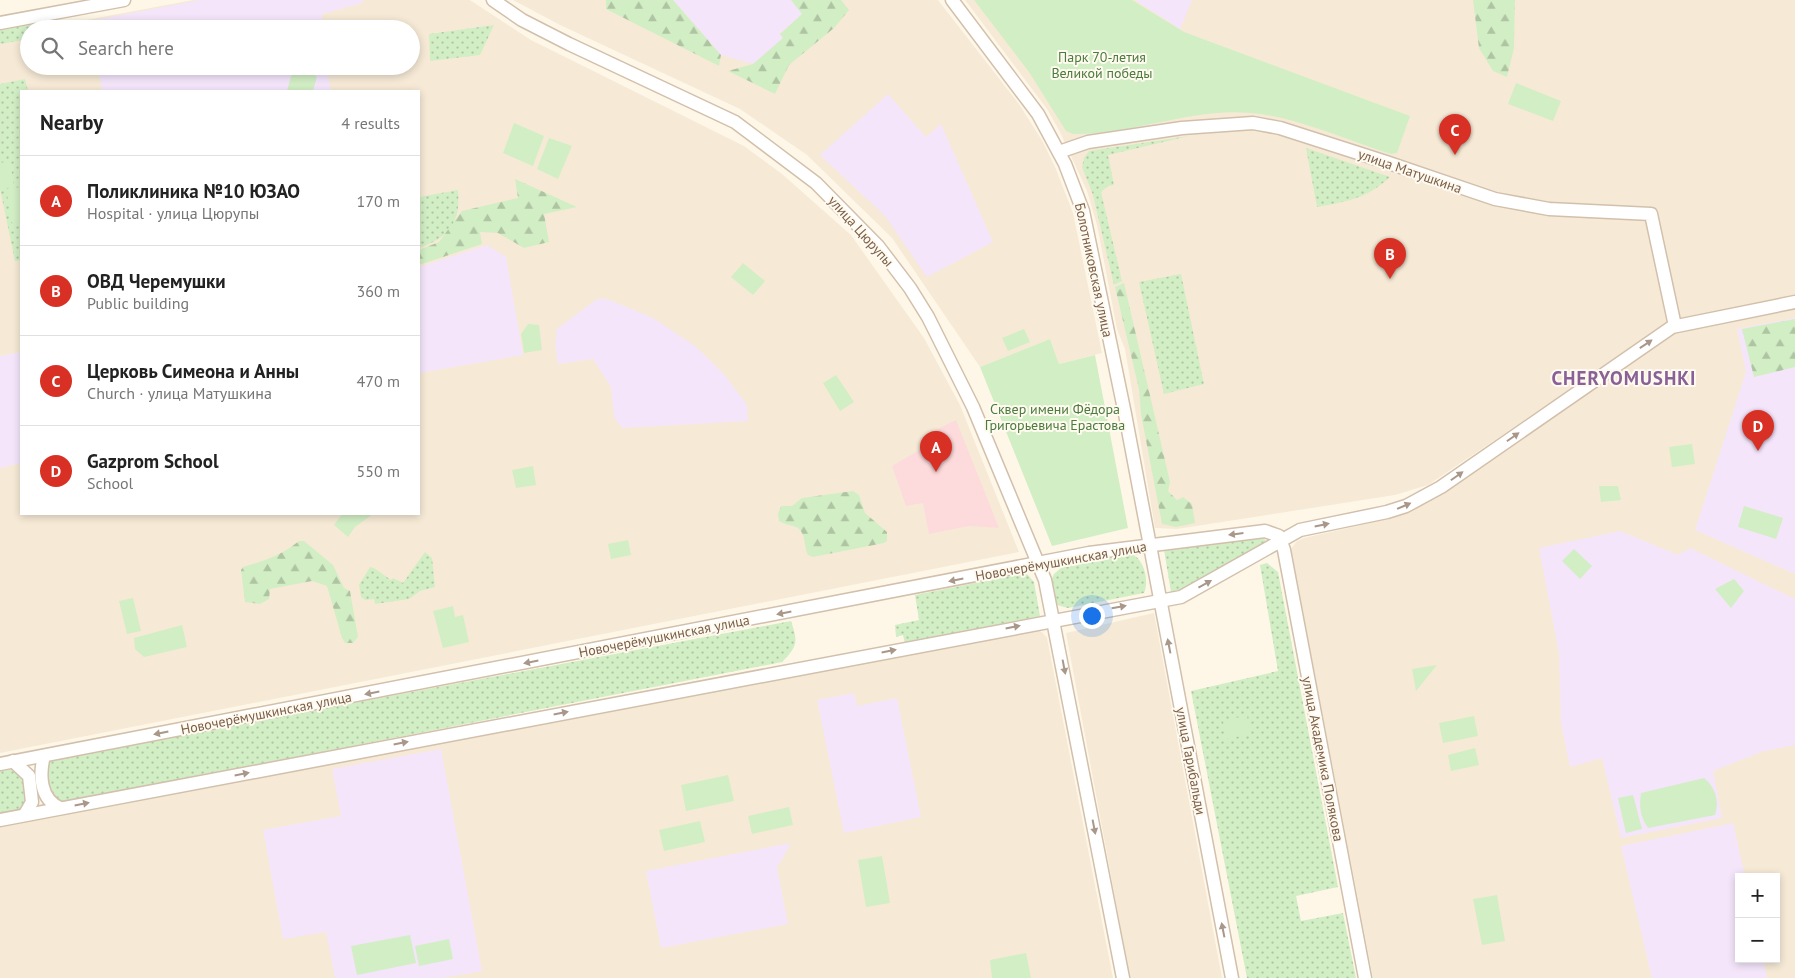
<!DOCTYPE html>
<html lang="en">
<head>
<meta charset="utf-8">
<style>
	body { margin:0; font-family:"PT Sans",sans-serif; background:#f2f2f2; color:#222 }
	.controls { position:absolute; right:15px; bottom:15px; display:grid; overflow:hidden; border-radius:0px; box-shadow:0 2px 8px #0003 }
	.controls button { width:45px; height:45px; display:grid; place-items:center; padding:0; border:0; border-bottom:1px solid #e0e0e0; background:#fff; color:#222; font:25px sans-serif }
	.you { position:absolute; left:1091px; top:615px; width:18px; height:18px; margin:-12px; border:4px solid #fff; border-radius:50%; background:#1a73e8; box-shadow:0 0 0 8px #1a73e833 }
	.badge { display:grid; place-items:center; width:32px; height:32px; border-radius:50%; background:#d93025; color:#fff; font-size:16px; font-weight:700 }
	.pin { position:absolute; translate:-50% -41px; filter:drop-shadow(0 1px 2px #0008) }
	.pin::after { content:''; position:absolute; top:26px; width:18px; height:15px; background:inherit; clip-path:polygon(0 0,100% 0,50% 100%) }
	.list { margin:0; padding:0; list-style:none }
	h2 { display:flex; justify-content:space-between; align-items:center; height:65px; margin:0; padding:0 20px; font-size:21px }
	h2 small { font-size:16px; font-weight:400; color:#767676 }
	.list li { display:grid; grid-template-columns:32px 1fr auto; gap:15px; align-items:center; box-sizing:border-box; height:90px; padding:0 20px; border-top:1px solid #e0e0e0 }
	.list b { display:block; font-size:19px; white-space:nowrap }
	.list p { margin:0; font-size:16px; white-space:nowrap; color:#767676 }
	.list em { font-size:16px; font-style:normal; color:#767676 }
	.icon { flex:none; width:28px; height:28px; fill:none; stroke:currentColor; stroke-width:2; stroke-linecap:round; stroke-linejoin:round }
	.map { position:relative; flex:none; width:1795px; height:978px; overflow:hidden }
	.search { position:absolute; background:#fff; box-shadow:0 2px 8px #0003; left:20px; top:20px; width:400px; height:55px; display:flex; align-items:center; gap:12px; box-sizing:border-box; padding:0 18px; border-radius:28px; color:#767676; font-size:19px }
	.panel { position:absolute; background:#fff; box-shadow:0 2px 8px #0003; left:20px; top:90px; width:400px; height:425px; border-radius:0px }
	.map>svg:first-child { display:block }
</style>
</head>
<body>
<div class="map">
<svg width="1795" height="978" viewBox="0 0 1795 978">
	<defs>
		<pattern id="grass-dots" width="8" height="8" patternUnits="userSpaceOnUse" patternTransform="scale(1.25)"><rect width="8" height="8" fill="#d2eec5"/><path d="M2 2h.1M6 6h.1" fill="none" stroke="#afc4a2" stroke-width="1.8" stroke-linecap="round"/></pattern>
		<pattern id="forest-firs" width="22" height="20" patternUnits="userSpaceOnUse" patternTransform="scale(1.25)"><rect width="22" height="20" fill="#d2eec5"/><path d="M5 1l3.5 6h-7zM16 11l3.5 6h-7z" fill="#afc4a2"/></pattern>
	</defs>
	<rect width="100%" height="100%" fill="#fef7e8"/>
	<g fill="#f6ead6" fill-rule="evenodd">
		<path d="M 193,0 L 470,0 L 531,40 L 744,146 L 782,174 L 851,235 L 924,338 L 960,405 L 1019,552 L 0,753 L 0,36 L 29,30 L 29,66 L 411,66 L 411,29 L 38,29 ZM 21,91 L 419,91 L 419,514 L 21,514 Z"/>
		<path d="M 513,0 L 938,0 L 1019,104 L 1043,142 L 1056,169 L 1073,213 L 1102,353 L 1059,364 L 1050,339 L 980,367 L 892,238 L 807,155 L 740,109 L 560,25 Z"/>
		<path d="M 965,0 L 1795,0 L 1795,297 L 1660,329 L 1428,485 L 1395,495 L 1177,529 L 1155,528 L 1125,349 L 1117,329 L 1097,225 L 1087,191 L 1060,132 L 1047,109 Z"/>
		<path d="M 1795,307 L 1795,978 L 1373,978 L 1291,549 L 1297,541 L 1304,538 L 1388,519 L 1427,503 L 1677,330 ZM 1739,877 L 1776,877 L 1776,959 L 1739,959 Z"/>
		<path d="M 1154,613 L 1222,978 L 1130,978 L 1066,633 Z"/>
		<path d="M 1035,630 L 1042,632 L 1047,638 L 1113,978 L 0,978 L 0,826 Z"/>
	</g>
	<g fill="#f4e5fb">
		<path d="M 200,0 L 362,0 L 363,3 L 322,14 L 322,29 L 92,29 L 90,21 Z"/>
		<path d="M 673,0 L 791,0 L 803,14 L 780,33 L 783,38 L 753,64 L 721,55 Z"/>
		<path d="M 1135,0 L 1192,0 L 1180,29 Z"/>
		<path d="M 98,66 L 326,66 L 331,91 L 102,91 Z"/>
		<path d="M 888,94 L 926,137 L 941,124 L 993,242 L 927,277 L 885,216 L 820,155 Z"/>
		<path d="M 487,245 L 506,257 L 523,355 L 419,373 L 419,267 Z"/>
		<path d="M 597,299 L 607,299 L 653,318 L 695,346 L 723,373 L 747,405 L 748,421 L 622,428 L 614,417 L 611,387 L 593,359 L 558,364 L 555,344 L 557,329 Z"/>
		<path d="M 1795,318 L 1795,574 L 1695,530 L 1746,372 L 1737,329 Z"/>
		<path d="M 21,352 L 21,463 L 0,468 L 0,356 Z"/>
		<path d="M 1620,531 L 1678,555 L 1690,548 L 1795,599 L 1795,745 L 1764,751 L 1713,771 L 1722,818 L 1621,838 L 1602,758 L 1570,767 L 1561,724 L 1559,653 L 1539,548 Z"/>
		<path d="M 854,693 L 857,706 L 897,698 L 921,817 L 844,833 L 817,700 Z"/>
		<path d="M 441,749 L 482,971 L 442,978 L 335,978 L 326,932 L 283,939 L 263,830 L 341,816 L 332,769 Z"/>
		<path d="M 1733,823 L 1745,877 L 1739,877 L 1739,959 L 1763,959 L 1767,978 L 1652,978 L 1621,846 Z"/>
		<path d="M 791,843 L 777,868 L 788,924 L 661,948 L 646,871 Z"/>
	</g>
	<path fill="#fddbdc" d="M 956,420 L 999,528 L 969,526 L 929,534 L 923,503 L 906,506 L 892,466 L 921,449 L 920,438 Z"/>
	<g fill="url(#grass-dots)">
		<path d="M 35,24 L 36,29 L 29,29 L 29,39 L 0,44 L 0,30 Z"/>
		<path d="M 494,25 L 480,55 L 430,61 L 429,34 Z"/>
		<path d="M 25,79 L 28,91 L 21,91 L 21,260 L 15,261 L 0,189 L 0,84 Z"/>
		<path d="M 1189,136 L 1108,155 L 1114,185 L 1108,186 L 1101,192 L 1122,281 L 1114,285 L 1093,195 L 1082,167 L 1084,158 L 1089,151 Z"/>
		<path d="M 1306,148 L 1390,177 C 1366,199 1348,201 1317,207 Z"/>
		<path d="M 458,190 C 461,223 449,237 419,248 L 419,197 Z"/>
		<path d="M 1181,274 L 1204,384 L 1164,394 L 1139,282 Z"/>
		<path d="M 1260,538 L 1265,539 L 1266,543 L 1184,589 L 1171,592 L 1164,550 Z"/>
		<path d="M 425,552 L 432,558 L 435,587 L 420,591 L 409,599 L 375,604 L 374,599 L 365,600 L 361,597 L 359,585 L 370,567 L 374,568 L 391,580 L 393,578 L 403,583 Z"/>
		<path d="M 1127,553 C 1143,554 1150,580 1144,593 L 1068,608 L 1057,605 L 1051,581 L 1054,574 L 1062,567 Z"/>
		<path d="M 1267,563 L 1278,572 L 1338,887 L 1296,896 L 1301,921 L 1343,913 L 1356,978 L 1247,978 L 1191,691 L 1278,671 L 1260,565 Z"/>
		<path d="M 1026,573 L 1034,582 L 1040,616 L 905,644 L 903,635 L 896,637 L 895,625 L 919,620 L 915,595 Z"/>
		<path d="M 791,621 C 798,642 798,646 782,662 L 61,803 L 50,795 L 46,767 L 53,759 Z"/>
		<path d="M 13,767 L 22,775 L 28,799 L 23,810 L 0,815 L 0,770 Z"/>
	</g>
	<g fill="url(#forest-firs)">
		<path d="M 606,0 L 673,0 L 721,55 L 719,66 L 606,9 Z"/>
		<path d="M 791,0 L 841,0 L 849,10 L 834,28 L 789,65 L 775,94 L 728,71 L 753,64 L 783,38 L 780,34 L 802,14 Z"/>
		<path d="M 1473,0 L 1515,0 L 1514,48 L 1507,77 L 1493,71 L 1479,48 Z"/>
		<path d="M 515,179 L 577,207 L 544,214 L 549,242 L 524,248 L 498,233 L 480,232 L 482,244 L 419,265 L 419,250 L 439,242 L 462,211 L 518,198 Z"/>
		<path d="M 1124,283 L 1170,482 L 1168,491 L 1177,500 L 1183,497 L 1192,504 L 1195,523 L 1176,527 L 1162,524 L 1141,414 L 1139,389 L 1115,287 Z"/>
		<path d="M 1795,319 L 1795,367 L 1754,377 L 1742,329 Z"/>
		<path d="M 853,491 L 859,495 L 865,513 L 887,532 L 887,541 L 884,543 L 813,557 L 808,555 C 804,548 806,534 798,528 C 793,525 785,525 779,521 L 778,514 L 781,506 L 792,506 L 802,498 Z"/>
		<path d="M 299,541 L 304,541 L 333,565 L 344,588 L 350,591 L 358,637 L 353,643 L 345,643 L 342,638 L 327,586 L 312,581 L 270,589 L 269,599 L 260,604 L 245,602 L 241,570 L 243,567 C 264,561 282,555 299,541 Z"/>
	</g>
	<g fill="#d2eec5">
		<path d="M 974,0 L 1132,0 L 1184,32 L 1410,116 L 1397,153 L 1391,154 C 1349,141 1293,116 1251,113 C 1193,107 1131,135 1073,134 L 1066,131 L 1029,72 Z"/>
		<path d="M 293,69 L 317,76 L 313,91 L 287,91 Z"/>
		<path d="M 1516,83 L 1561,101 L 1553,121 L 1508,104 Z"/>
		<path d="M 514,123 L 544,136 L 533,166 L 503,153 Z"/>
		<path d="M 549,138 L 572,146 L 558,179 L 537,169 Z"/>
		<path d="M 10,161 L 14,187 L 0,189 L 0,163 Z"/>
		<path d="M 21,187 L 21,225 L 13,227 L 6,189 Z"/>
		<path d="M 743,263 L 765,281 L 753,295 L 731,277 Z"/>
		<path d="M 528,324 L 539,325 L 542,350 L 524,353 L 521,334 Z"/>
		<path d="M 1024,329 L 1030,342 L 1008,351 L 1002,338 Z"/>
		<path d="M 1050,339 L 1059,364 L 1095,355 L 1128,528 L 1052,546 L 980,367 Z"/>
		<path d="M 836,375 L 854,402 L 840,411 L 823,383 Z"/>
		<path d="M 1692,444 L 1695,464 L 1672,467 L 1669,447 Z"/>
		<path d="M 533,466 L 536,485 L 516,488 L 512,470 Z"/>
		<path d="M 1599,486 L 1618,486 L 1621,500 L 1601,502 Z"/>
		<path d="M 1744,506 L 1783,518 L 1776,539 L 1738,527 Z"/>
		<path d="M 342,514 L 373,514 L 355,527 L 348,537 L 334,525 Z"/>
		<path d="M 628,540 L 631,555 L 611,559 L 608,544 Z"/>
		<path d="M 1574,549 L 1592,566 L 1580,579 L 1562,561 Z"/>
		<path d="M 1734,579 L 1744,591 L 1731,608 L 1715,589 Z"/>
		<path d="M 133,598 L 141,631 L 127,634 L 119,601 Z"/>
		<path d="M 453,606 L 455,617 L 463,615 L 469,642 L 443,648 L 433,611 Z"/>
		<path d="M 182,625 L 187,647 L 144,657 L 135,649 L 134,638 Z"/>
		<path d="M 1437,665 L 1416,691 L 1412,669 Z"/>
		<path d="M 1247,716 L 1250,734 L 1226,739 L 1223,720 Z"/>
		<path d="M 1474,716 L 1478,736 L 1443,743 L 1439,723 Z"/>
		<path d="M 1475,748 L 1479,765 L 1451,771 L 1448,755 Z"/>
		<path d="M 728,775 L 734,801 L 686,811 L 681,785 Z"/>
		<path d="M 1704,778 C 1715,787 1720,801 1715,815 L 1648,828 C 1640,817 1639,806 1641,793 Z"/>
		<path d="M 1633,795 L 1642,829 L 1626,833 L 1618,798 Z"/>
		<path d="M 789,807 L 793,825 L 752,834 L 748,816 Z"/>
		<path d="M 700,821 L 705,842 L 664,851 L 659,830 Z"/>
		<path d="M 882,856 L 890,903 L 866,907 L 858,860 Z"/>
		<path d="M 1497,895 L 1505,941 L 1482,945 L 1473,899 Z"/>
		<path d="M 410,935 L 416,963 L 357,975 L 351,946 Z"/>
		<path d="M 449,939 L 453,959 L 419,966 L 415,946 Z"/>
		<path d="M 1026,953 L 1031,978 L 992,978 L 990,960 Z"/>
	</g>
	<g fill="none" stroke-linecap="round" stroke-linejoin="round">
		<defs>
			<g id="minor">
				<path d="M 493,0 L 522,20 L 569,44 L 735,122 L 816,183 L 878,246 L 910,288 L 928,317 L 973,407 L 1045,580 L 1123,978"/>
				<path d="M 952,0 L 1038,114 L 1065,164 L 1083,211 L 1125,414 L 1232,978"/>
				<path d="M 0,23 L 124,0"/>
				<path d="M 1059,152 L 1088,142 L 1182,128 L 1253,123 L 1280,128 L 1386,162 L 1495,199 L 1549,209 L 1651,214 L 1675,326"/>
				<path d="M 44,756 C 39,775 40,799 60,808"/>
				<path d="M 13,761 L 29,776 L 32,802 L 25,814"/>
				<path d="M 0,764 L 1089,553 L 1265,531 L 1279,536 L 1284,550 L 1365,978"/>
				<path d="M 0,820 L 1181,597 L 1300,530 L 1387,512 L 1406,506 L 1441,487 L 1672,327 L 1795,302"/>
			</g>
		</defs>
		<use href="#minor" stroke="#d2c0ac" stroke-width="15"/>
		<use href="#minor" stroke="#fff" stroke-width="12"/>
	</g>
	<defs><path id="oneway-solid" d="M-6-.8H1V-3.2L6.5 0L1 3.2V.8H-6Z" transform="scale(1.25)"/></defs>
	<g fill="#a99789">
		<use href="#oneway-solid" transform="translate(1646 344) rotate(-34)"/>
		<use href="#oneway-solid" transform="translate(1513 437) rotate(-35)"/>
		<use href="#oneway-solid" transform="translate(1457 476) rotate(-35)"/>
		<use href="#oneway-solid" transform="translate(1404 506) rotate(-23)"/>
		<use href="#oneway-solid" transform="translate(1322 525) rotate(-12)"/>
		<use href="#oneway-solid" transform="translate(1236 534) rotate(173)"/>
		<use href="#oneway-solid" transform="translate(956 580) rotate(169)"/>
		<use href="#oneway-solid" transform="translate(1205 584) rotate(-29)"/>
		<use href="#oneway-solid" transform="translate(1119 607) rotate(-10)"/>
		<use href="#oneway-solid" transform="translate(784 613) rotate(169)"/>
		<use href="#oneway-solid" transform="translate(1013 627) rotate(-11)"/>
		<use href="#oneway-solid" transform="translate(1169 646) rotate(-101)"/>
		<use href="#oneway-solid" transform="translate(889 651) rotate(-11)"/>
		<use href="#oneway-solid" transform="translate(531 662) rotate(169)"/>
		<use href="#oneway-solid" transform="translate(1064 667) rotate(79)"/>
		<use href="#oneway-solid" transform="translate(372 693) rotate(169)"/>
		<use href="#oneway-solid" transform="translate(561 713) rotate(-11)"/>
		<use href="#oneway-solid" transform="translate(161 733) rotate(169)"/>
		<use href="#oneway-solid" transform="translate(401 743) rotate(-11)"/>
		<use href="#oneway-solid" transform="translate(242 774) rotate(-11)"/>
		<use href="#oneway-solid" transform="translate(82 804) rotate(-11)"/>
		<use href="#oneway-solid" transform="translate(1094 827) rotate(79)"/>
		<use href="#oneway-solid" transform="translate(1223 930) rotate(-101)"/>
	</g>
	<g text-anchor="middle" stroke-width="4" stroke-linejoin="round" paint-order="stroke">
		<g font-size="14" fill="#4b7b3d" stroke="#fffaf0">
			<text x="1102" y="62">Парк 70-летия<tspan x="1102" dy="16">Великой победы</tspan></text>
			<text x="1055" y="414">Сквер имени Фёдора<tspan x="1055" dy="16">Григорьевича Ерастова</tspan></text>
		</g>
		<g font-size="14" fill="#7b5f49" stroke="#fffaf0">
			<text transform="translate(1410 171) rotate(19)" y="5">улица Матушкина</text>
			<text transform="translate(861 231) rotate(48)" y="5">улица Цюрупы</text>
			<text transform="translate(1094 270) rotate(78)" y="5">Болотниковская улица</text>
			<text transform="translate(1061 561) rotate(-10)" y="5">Новочерёмушкинская улица</text>
			<text transform="translate(664 636) rotate(-11)" y="5">Новочерёмушкинская улица</text>
			<text transform="translate(266 713) rotate(-11)" y="5">Новочерёмушкинская улица</text>
			<text transform="translate(1323 759) rotate(79)" y="5">улица Академика Полякова</text>
			<text transform="translate(1191 761) rotate(79)" y="5">улица Гарибальди</text>
		</g>
		<g font-size="19" font-weight="bold" letter-spacing="1" fill="#896197" stroke="#fffaf0">
			<text x="1624" y="385">CHERYOMUSHKI</text>
		</g>
	</g>
</svg>
<div class="controls">
<button>+</button>
<button>−</button>
</div>
<div class="you"></div>
<div class="pin badge" style="left:936px;top:472px">A</div>
<div class="pin badge" style="left:1390px;top:279px">B</div>
<div class="pin badge" style="left:1455px;top:155px">C</div>
<div class="pin badge" style="left:1758px;top:451px">D</div>
<div class="search"><svg class="icon" aria-label="search" viewBox="0 0 24 24"><circle cx="10" cy="10" r="6"/><path d="M15 15l6 6"/></svg>Search here</div>
<section class="panel">
<h2>Nearby<small>4 results</small></h2>
<ul class="list">
<li><span class="badge">A</span><div><b>Поликлиника №10 ЮЗАО</b><p>Hospital · улица Цюрупы</p></div><em>170 m</em></li>
<li><span class="badge">B</span><div><b>ОВД Черемушки</b><p>Public building</p></div><em>360 m</em></li>
<li><span class="badge">C</span><div><b>Церковь Симеона и Анны</b><p>Church · улица Матушкина</p></div><em>470 m</em></li>
<li><span class="badge">D</span><div><b>Gazprom School</b><p>School</p></div><em>550 m</em></li>
</ul>
</section>
</div>
</body>
</html>
